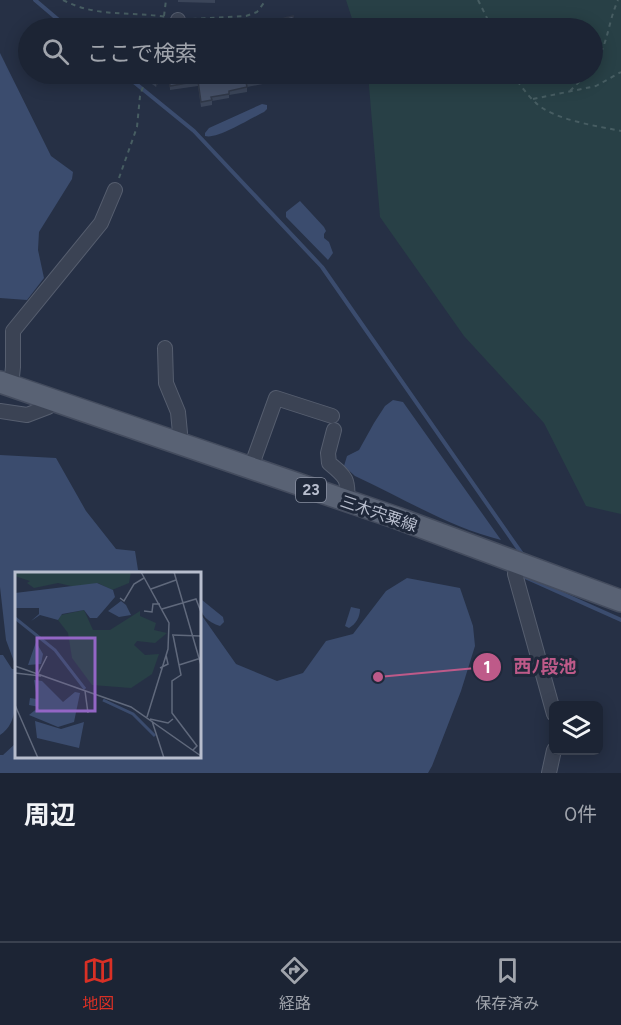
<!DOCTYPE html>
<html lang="ja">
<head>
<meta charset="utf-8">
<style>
	body { margin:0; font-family:Figtree,"Noto Sans JP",sans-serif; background:#252c3c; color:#f1f3f6 }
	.controls { position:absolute; right:18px; bottom:18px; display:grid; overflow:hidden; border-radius:9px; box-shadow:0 3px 15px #0003 }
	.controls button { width:54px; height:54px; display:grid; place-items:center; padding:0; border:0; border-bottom:2px solid #3a414f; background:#1c2434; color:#f1f3f6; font:30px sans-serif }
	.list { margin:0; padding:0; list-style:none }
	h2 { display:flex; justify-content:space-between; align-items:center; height:78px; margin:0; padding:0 24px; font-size:26px }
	h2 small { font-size:20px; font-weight:400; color:#a0a4ac }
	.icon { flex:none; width:33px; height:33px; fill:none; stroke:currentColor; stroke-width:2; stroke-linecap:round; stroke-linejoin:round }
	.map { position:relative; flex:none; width:621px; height:773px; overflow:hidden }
	.search { position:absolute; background:#1c2434; box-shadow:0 3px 15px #0003; left:18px; right:18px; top:18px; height:66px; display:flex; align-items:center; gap:15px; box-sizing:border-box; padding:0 21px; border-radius:33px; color:#a0a4ac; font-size:22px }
	.sheet { height:168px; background:#1c2434 }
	nav { display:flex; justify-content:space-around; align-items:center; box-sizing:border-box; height:84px; border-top:2px solid #3a414f; background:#1c2434; font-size:16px; color:#a0a4ac }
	nav a { display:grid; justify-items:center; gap:3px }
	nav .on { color:#d93025 }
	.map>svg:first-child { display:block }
</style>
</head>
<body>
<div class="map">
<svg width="621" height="773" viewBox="0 0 621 773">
	<rect width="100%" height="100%" fill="#263045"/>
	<path fill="#284046" d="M 346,0 L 621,0 L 621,514 L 586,506 L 544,423 L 464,336 L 380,217 L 368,74 L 592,74 L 592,28 L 355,28 Z"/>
	<g fill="#3b4c6e">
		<path d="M 0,53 L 51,156 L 73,172 L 72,179 L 39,232 L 38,250 L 44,278 L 27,300 L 0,298 Z"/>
		<path d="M 262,104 L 267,105 L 267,109 L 264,112 C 251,118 217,140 205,136 L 205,133 L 209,128 Z"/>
		<path d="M 300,201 L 324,227 L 326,231 L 324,234 L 324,238 L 329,242 L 333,253 L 328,260 L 286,217 L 286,212 Z"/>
		<path d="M 393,400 L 403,402 L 501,540 C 449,527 403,498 355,476 L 344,466 L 347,456 L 359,450 L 374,423 L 385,406 Z"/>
		<path d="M 0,455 L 56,458 L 86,511 L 116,549 L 135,551 L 138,570 L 161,573 L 16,574 L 16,667 L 6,640 L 0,587 Z"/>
		<path d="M 407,578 L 460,588 L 473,626 L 475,646 L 461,691 L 432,766 L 428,773 L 0,773 L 0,755 L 3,755 L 16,743 L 16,756 L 200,756 L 200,613 L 236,664 L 277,681 L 303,673 L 326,641 L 353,634 L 386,591 Z"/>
		<path d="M 202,600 L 223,617 L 224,622 L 220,626 C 208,622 200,616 200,602 Z"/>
		<path d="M 351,607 L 360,609 C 360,617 356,624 349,628 L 345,626 Z"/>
		<path d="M 0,655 L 3,655 L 12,669 L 16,669 L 16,674 L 14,675 C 15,696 20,722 0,735 Z"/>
	</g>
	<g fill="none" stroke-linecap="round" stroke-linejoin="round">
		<g stroke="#3b4c6e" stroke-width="4">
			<path d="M 35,0 L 68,28"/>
			<path d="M 124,74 L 194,131 L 322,267 L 522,554"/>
			<path d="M 525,577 L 621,620"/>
		</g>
		<defs>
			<g id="street">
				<path d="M 178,20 L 179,28"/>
				<path d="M 165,348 L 166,383 L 178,412 L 180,433 L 178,444"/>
				<path d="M 11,386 L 13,367 L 13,331 L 101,223 L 115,190"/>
				<path d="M 0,411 L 27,415 L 48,407 L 51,398"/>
				<path d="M 334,430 L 328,453 L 329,463 C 346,477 349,479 347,502"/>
				<path d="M 250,470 L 276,398 L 332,416"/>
				<path d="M 517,563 L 515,574 L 554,714"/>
				<path d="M 549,773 L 554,750"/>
			</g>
			<path id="primary" d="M 0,382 L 397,518 L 621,601"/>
		</defs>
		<use href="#street" stroke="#565e6f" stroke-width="16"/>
		<use href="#primary" stroke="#444c5e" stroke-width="24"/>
		<g stroke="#475d62" stroke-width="2" stroke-dasharray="4.5 4.5" stroke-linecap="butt">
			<path d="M 63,0 C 97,18 130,11 166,17"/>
			<path d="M 478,0 L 492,28"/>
			<path d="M 164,16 L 166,0"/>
			<path d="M 192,19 L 246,16 L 257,12 L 266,0"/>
			<path d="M 592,68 C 609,44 607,25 618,0"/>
			<path d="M 512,74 C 519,83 527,95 536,103 C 554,120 597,126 621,131"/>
			<path d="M 570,91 L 587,74"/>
			<path d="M 533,99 L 596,86 L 621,72"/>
			<path d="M 119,178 L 137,127 L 140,96 L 147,74"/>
		</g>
		<use href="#street" stroke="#3b4354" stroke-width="14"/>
		<use href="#primary" stroke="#596274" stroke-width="21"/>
	</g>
	<g fill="#3b4559">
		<path d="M 178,0 L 215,0 L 215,3 L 178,2 Z"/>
		<path d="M 149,74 L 163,74 L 156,87 L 148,81 L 148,76 Z"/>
		<path d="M 175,74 L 302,74 L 268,82 L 268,83 L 247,87 L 247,92 L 229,95 L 229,98 L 212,101 L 212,105 L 201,107 L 198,86 L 170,90 L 169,76 L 176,75 Z"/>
	</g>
	<g fill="#303848">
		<path d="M 160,74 L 163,74 L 156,87 L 156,82 Z"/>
		<path d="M 283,74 L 302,74 L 268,82 L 268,77 Z"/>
	</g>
	<g fill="#455067" stroke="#303848" stroke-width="1.5">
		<path d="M 293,16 L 295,28 L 274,28 L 273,21 Z"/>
		<path d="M 231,25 L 231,28 L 203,28 Z"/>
		<path d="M 149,74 L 160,74 L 156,82 L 148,76 Z"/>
		<path d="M 176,74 L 283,74 L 268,77 L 268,79 L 246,82 L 247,87 L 229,91 L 229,94 L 211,97 L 212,100 L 201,102 L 198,81 L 170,86 L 169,76 L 176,75 Z"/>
	</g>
	<g text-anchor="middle" stroke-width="6" stroke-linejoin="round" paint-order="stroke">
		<rect fill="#1f283a" stroke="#8a91a2" stroke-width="1.5" x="296" y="478" width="30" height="24" rx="4.5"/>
		<g font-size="15" font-weight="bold" fill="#b8bece">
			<text x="311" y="495">23</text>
		</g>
		<g font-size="16" fill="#b8bece" stroke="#1f283a">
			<text transform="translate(379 513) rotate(19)" y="6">三木宍粟線</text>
		</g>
	</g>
	<g transform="translate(15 572)">
		<rect width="186" height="186" fill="#263045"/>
		<path d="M 116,0 L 114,11 L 97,18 L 83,11 L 65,16 L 43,11 L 19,16 L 12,11 L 15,9 L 0,4 L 0,0 ZM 69,38 L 78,58 L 95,58 L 125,39 L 125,44 L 141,51 L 139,58 L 152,61 L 140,71 L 122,69 L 119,73 L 130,83 L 144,82 L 137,102 L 116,116 L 77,113 L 57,86 L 53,61 L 43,48 L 46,43 Z" fill="#284046"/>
		<path d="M 82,11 L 98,18 L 100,25 L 82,46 L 75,46 L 69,38 L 47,42 L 43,48 L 25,43 L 16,49 L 24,42 L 24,36 L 0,36 L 0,21 ZM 106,29 L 111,33 L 116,43 L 104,45 L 93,39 ZM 21,70 L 28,82 L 26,92 L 13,93 ZM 19,108 L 27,109 L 48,130 L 60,120 L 65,121 L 59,150 L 43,155 L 14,143 L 24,135 L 14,133 L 15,126 L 22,127 ZM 20,149 L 46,157 L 69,150 L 64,176 L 22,166 Z" fill="#3b4c6e"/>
		<path fill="none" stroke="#3b4c6e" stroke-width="3" d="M 0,46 L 40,78 L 70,117M 88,128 L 118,142 L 140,164"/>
		<path fill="none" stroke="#60697c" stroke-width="1.5" d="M 126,0 L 154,51 L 153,77 L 132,145M 159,0 L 186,93M 136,17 L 161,8M 105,26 L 109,29 L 119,12 L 129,6M 147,37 L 181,27 L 186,40M 129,39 L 137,40 L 138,32 L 145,32M 157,63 L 186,64M 158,63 L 166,103 L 157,109 L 157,141 L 182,174 L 178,178M 164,93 L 186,86M 0,94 L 116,135 L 186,184M 145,96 L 153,92 L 151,83M 0,101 L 26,104M 23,102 L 32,84M 70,119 L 73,141M 0,133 L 23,186M 135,147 L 153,151 L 158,147M 137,149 L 149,186"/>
		<path fill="#9366c5" fill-opacity="0.15" stroke="#9366c5" stroke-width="3" d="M 22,66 L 80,66 L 80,139 L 22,139 Z"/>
		<rect width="186" height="186" fill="none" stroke="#b8bece" stroke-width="3"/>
	</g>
	<path fill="none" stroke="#be5a89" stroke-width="2" d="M378 677L487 667"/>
	<g fill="#be5a89" stroke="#1f283a" stroke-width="2">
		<circle cx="378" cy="677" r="6"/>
		<circle cx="487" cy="667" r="15"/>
	</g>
	<g font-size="18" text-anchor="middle" font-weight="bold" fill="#fff">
		<text x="487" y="673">1</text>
	</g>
	<g font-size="18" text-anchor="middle" font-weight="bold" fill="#be5a89" stroke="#1f283a" stroke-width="6" stroke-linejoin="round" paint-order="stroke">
		<text x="545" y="673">西ﾉ段池</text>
	</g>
</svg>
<div class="controls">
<button><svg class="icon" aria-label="layers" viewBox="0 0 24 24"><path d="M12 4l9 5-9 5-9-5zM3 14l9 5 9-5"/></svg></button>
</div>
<div class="search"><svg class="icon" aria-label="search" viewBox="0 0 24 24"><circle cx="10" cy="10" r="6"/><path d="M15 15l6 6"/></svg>ここで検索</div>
</div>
<section class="sheet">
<h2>周辺<small>0件</small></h2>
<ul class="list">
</ul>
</section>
<nav>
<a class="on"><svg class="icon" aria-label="map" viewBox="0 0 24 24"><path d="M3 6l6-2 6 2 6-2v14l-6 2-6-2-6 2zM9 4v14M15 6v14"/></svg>地図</a>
<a><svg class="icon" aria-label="directions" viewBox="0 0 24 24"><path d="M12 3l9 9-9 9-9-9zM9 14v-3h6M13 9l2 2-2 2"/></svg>経路</a>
<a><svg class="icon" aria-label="saved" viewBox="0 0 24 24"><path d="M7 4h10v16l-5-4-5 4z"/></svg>保存済み</a>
</nav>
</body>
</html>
